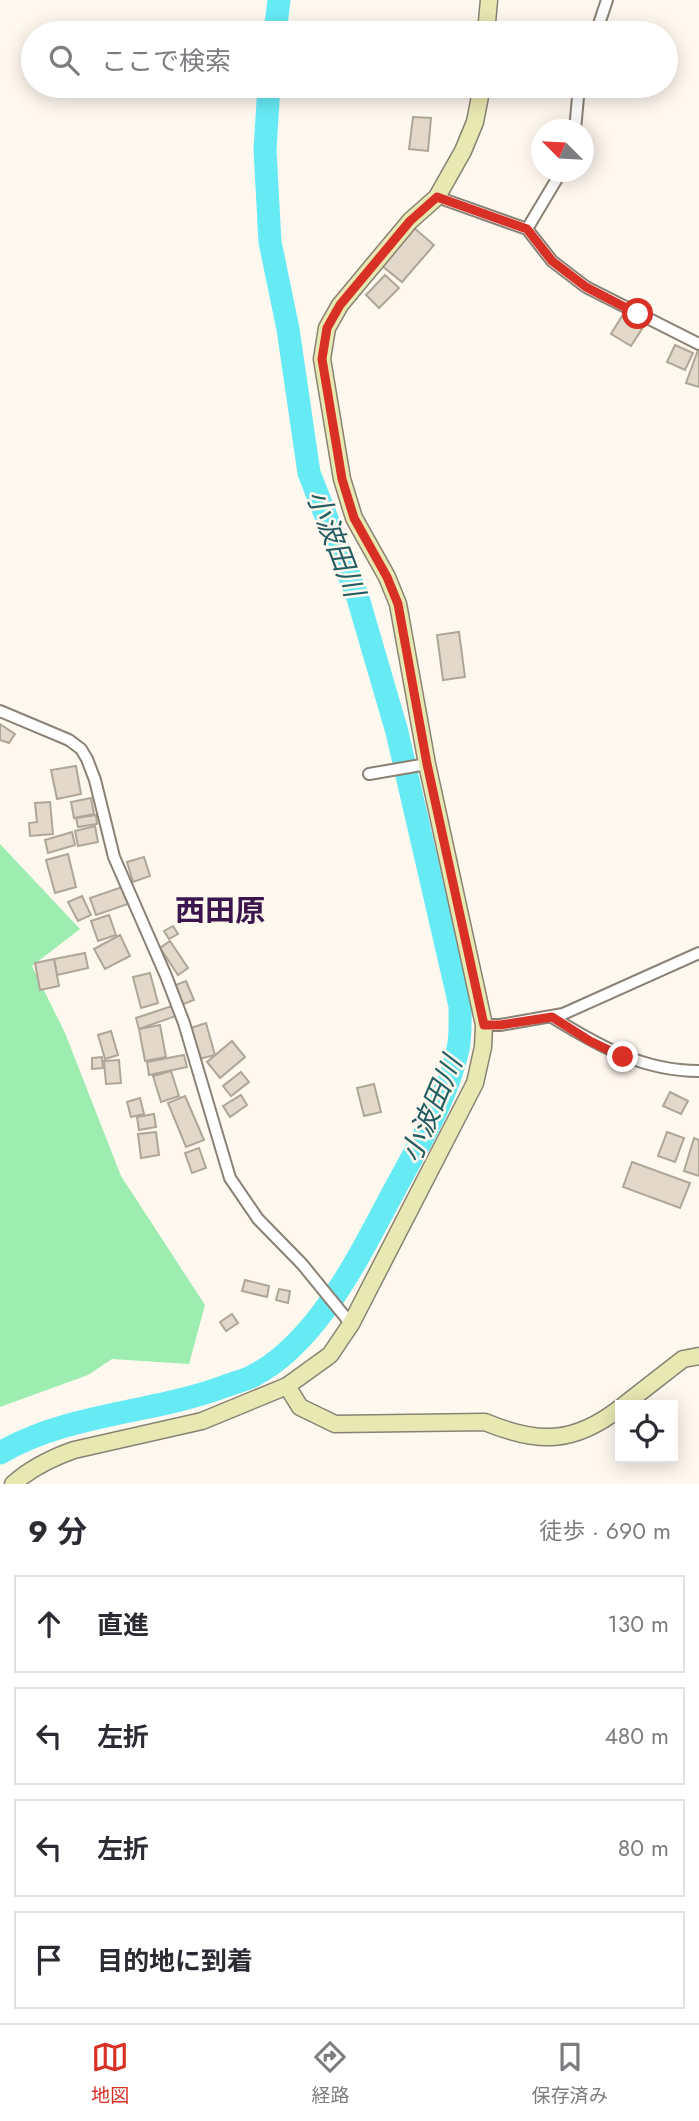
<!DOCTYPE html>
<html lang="ja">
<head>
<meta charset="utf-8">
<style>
	body { margin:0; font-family:Jost,"Noto Sans JP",sans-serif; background:#f2f2f3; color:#2b2b33 }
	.controls { position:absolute; right:21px; bottom:21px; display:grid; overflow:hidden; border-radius:0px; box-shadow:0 4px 18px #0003 }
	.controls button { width:63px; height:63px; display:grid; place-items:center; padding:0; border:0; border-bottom:2px solid #e1e1e2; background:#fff; color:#2b2b33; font:35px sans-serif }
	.compass { position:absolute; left:531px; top:119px; width:63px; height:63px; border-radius:50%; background:#fff; box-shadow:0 4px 18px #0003; rotate:294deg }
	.stop { position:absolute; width:21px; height:21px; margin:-16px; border:5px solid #d93025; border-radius:50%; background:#fff }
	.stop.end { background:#d93025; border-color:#fff; box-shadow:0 2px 7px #0008 }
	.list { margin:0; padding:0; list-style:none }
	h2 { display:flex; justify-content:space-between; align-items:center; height:91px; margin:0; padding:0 28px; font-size:30px }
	h2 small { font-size:23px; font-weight:400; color:#7c7c81 }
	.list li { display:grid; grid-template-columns:46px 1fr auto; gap:21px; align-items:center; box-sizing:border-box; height:98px; margin:0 14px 14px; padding:0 14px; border:2px solid #e1e1e2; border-radius:0px }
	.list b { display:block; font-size:26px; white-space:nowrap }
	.list em { font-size:23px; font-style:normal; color:#7c7c81 }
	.icon { flex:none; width:38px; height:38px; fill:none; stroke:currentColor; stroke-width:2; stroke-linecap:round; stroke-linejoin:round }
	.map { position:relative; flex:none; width:699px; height:1484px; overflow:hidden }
	.search { position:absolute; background:#fff; box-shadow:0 4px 18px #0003; left:21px; right:21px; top:21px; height:77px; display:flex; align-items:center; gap:18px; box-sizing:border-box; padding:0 24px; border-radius:38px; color:#7c7c81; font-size:26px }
	.sheet { height:539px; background:#fff }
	nav { display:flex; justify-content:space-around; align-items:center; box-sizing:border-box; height:98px; border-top:2px solid #e1e1e2; background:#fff; font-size:19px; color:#7c7c81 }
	nav a { display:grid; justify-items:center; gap:4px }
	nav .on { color:#d93025 }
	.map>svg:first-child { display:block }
</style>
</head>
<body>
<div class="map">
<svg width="699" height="1484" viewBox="0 0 699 1484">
	<rect width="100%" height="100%" fill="#fef8ef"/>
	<path fill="#9decb0" d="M 0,844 L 80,929 L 32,966 L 65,1033 L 121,1176 L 205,1305 L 189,1364 L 112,1359 L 88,1375 L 0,1407 Z"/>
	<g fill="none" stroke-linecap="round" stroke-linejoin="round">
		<g stroke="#66ebf5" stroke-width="23">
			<path d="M 275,33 L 279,0"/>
			<path d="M 0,1453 C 69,1413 149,1414 223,1387 C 232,1383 243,1381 253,1376 C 319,1342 361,1252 395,1189 C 419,1144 447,1099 458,1049 C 461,1035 460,1020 460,1006 L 397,732 L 358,598 L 309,473 L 288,329 L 270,242 L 265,150 L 269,86"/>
		</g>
	</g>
	<g fill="#e3d8ca" stroke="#b0a698" stroke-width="2">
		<path d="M 413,117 L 431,118 L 428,151 L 409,149 Z"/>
		<path d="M 413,227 L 434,245 L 402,282 L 381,265 Z"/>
		<path d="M 385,275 L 399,288 L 379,308 L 366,295 Z"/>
		<path d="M 622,316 L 642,329 L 631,346 L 611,334 Z"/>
		<path d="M 675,345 L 693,353 L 685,370 L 667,362 Z"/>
		<path d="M 698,350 L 699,350 L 699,387 L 686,383 Z"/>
		<path d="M 459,632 L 465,677 L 443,680 L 437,635 Z"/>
		<path d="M 0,724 L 15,734 L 9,743 L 0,740 Z"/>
		<path d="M 76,766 L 81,794 L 57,799 L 51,770 Z"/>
		<path d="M 91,798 L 94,814 L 74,818 L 71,802 Z"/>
		<path d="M 50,802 L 53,834 L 30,836 L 29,823 L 37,822 L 35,803 Z"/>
		<path d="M 96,815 L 97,824 L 78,827 L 76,818 Z"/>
		<path d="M 95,826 L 98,842 L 78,846 L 75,831 Z"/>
		<path d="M 72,832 L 75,845 L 48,853 L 45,840 Z"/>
		<path d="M 68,854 L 76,887 L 55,893 L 46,860 Z"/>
		<path d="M 144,857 L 150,876 L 133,882 L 127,862 Z"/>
		<path d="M 122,887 L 128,904 L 96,915 L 90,898 Z"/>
		<path d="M 82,896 L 91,915 L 78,921 L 68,902 Z"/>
		<path d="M 109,915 L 116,935 L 98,941 L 91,921 Z"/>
		<path d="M 173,926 L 178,934 L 169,939 L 164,931 Z"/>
		<path d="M 120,935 L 130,956 L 105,969 L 94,949 Z"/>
		<path d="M 170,941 L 188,968 L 178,975 L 160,948 Z"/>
		<path d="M 85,953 L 88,968 L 57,975 L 54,959 Z"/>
		<path d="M 54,959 L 59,986 L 40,990 L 35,963 Z"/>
		<path d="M 150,973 L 158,1003 L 141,1008 L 133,977 Z"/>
		<path d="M 186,981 L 194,1000 L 181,1005 L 173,986 Z"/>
		<path d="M 172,1006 L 176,1016 L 139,1029 L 136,1018 Z"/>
		<path d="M 206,1023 L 215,1055 L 199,1059 L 191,1028 Z"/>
		<path d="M 160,1025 L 166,1057 L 145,1061 L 139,1029 Z"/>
		<path d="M 111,1031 L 118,1055 L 105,1059 L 98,1035 Z"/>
		<path d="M 232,1041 L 245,1057 L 220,1078 L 207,1062 Z"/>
		<path d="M 184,1055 L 187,1067 L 149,1075 L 147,1062 Z"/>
		<path d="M 102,1057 L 103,1068 L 92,1069 L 92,1058 Z"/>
		<path d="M 119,1060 L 121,1083 L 106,1084 L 104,1061 Z"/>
		<path d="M 171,1071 L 179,1096 L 161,1102 L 153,1076 Z"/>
		<path d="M 241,1072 L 249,1082 L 231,1096 L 223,1086 Z"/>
		<path d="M 374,1084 L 381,1112 L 364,1116 L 357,1088 Z"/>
		<path d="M 670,1092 L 688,1101 L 681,1114 L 663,1106 Z"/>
		<path d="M 241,1095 L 247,1105 L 230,1117 L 223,1106 Z"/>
		<path d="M 185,1096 L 204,1140 L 186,1147 L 168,1103 Z"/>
		<path d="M 140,1098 L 144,1114 L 131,1117 L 127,1102 Z"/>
		<path d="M 154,1114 L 156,1127 L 139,1130 L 137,1117 Z"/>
		<path d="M 156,1132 L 159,1155 L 141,1158 L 138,1134 Z"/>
		<path d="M 667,1132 L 684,1138 L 675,1162 L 658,1156 Z"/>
		<path d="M 694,1138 L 699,1140 L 699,1176 L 684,1171 Z"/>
		<path d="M 199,1148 L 206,1168 L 192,1173 L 185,1153 Z"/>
		<path d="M 632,1162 L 690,1183 L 680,1208 L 623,1187 Z"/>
		<path d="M 245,1280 L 269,1286 L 267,1297 L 242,1291 Z"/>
		<path d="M 279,1289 L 290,1291 L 288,1303 L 276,1300 Z"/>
		<path d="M 232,1314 L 238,1323 L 226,1331 L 220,1322 Z"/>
	</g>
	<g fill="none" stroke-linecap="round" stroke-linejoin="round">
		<defs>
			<g id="street">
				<path d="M 596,33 L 607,0"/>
				<path d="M 575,130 L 579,86"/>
				<path d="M 437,197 L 527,229 L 552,261 L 586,287 L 699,344"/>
				<path d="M 527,229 L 561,172"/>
				<path d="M 0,711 L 69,740 L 81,749 L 87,759 L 95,780 L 114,857 L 166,976 L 184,1023 L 230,1178 L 258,1219 L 302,1264 L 351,1324"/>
				<path d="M 369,774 L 427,764"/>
				<path d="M 552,1017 C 599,1046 643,1071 699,1071"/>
				<path d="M 484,1025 L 500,1025 L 563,1014 L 699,953"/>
			</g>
			<g id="secondary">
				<path d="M 486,33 L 489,0"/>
				<path d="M 287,1386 L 300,1407 L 335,1424 L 485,1422 C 538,1444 574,1444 620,1408"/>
				<path d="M 624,1405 L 683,1359 L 699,1356"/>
				<path d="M 13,1484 C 31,1468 51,1458 74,1450 L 202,1421 L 287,1386 L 330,1355 L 351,1324 L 475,1083 L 483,1047 L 484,1025 L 427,764 L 398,604 L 387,577 L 354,518 L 342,479 L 322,359 L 327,328 L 340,305 L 410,221 L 437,197 L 463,151 L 475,122 L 482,86"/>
			</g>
		</defs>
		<use href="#street" stroke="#8b8174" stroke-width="14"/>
		<use href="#secondary" stroke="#8b8174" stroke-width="19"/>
		<use href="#street" stroke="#fff" stroke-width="10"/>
		<use href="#secondary" stroke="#e8e8b2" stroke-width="16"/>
	</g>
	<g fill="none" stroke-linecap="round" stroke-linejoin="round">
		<path stroke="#d93025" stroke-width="9" d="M 623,1057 L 590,1041 L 552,1017 L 500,1025 L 484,1025 L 427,764 L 398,604 L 387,577 L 354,518 L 342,479 L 322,359 L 327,328 L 340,305 L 410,221 L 437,197 L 527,229 L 552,261 L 586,287 L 638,314"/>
	</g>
	<g text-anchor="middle" stroke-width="5" stroke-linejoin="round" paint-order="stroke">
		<g font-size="28" font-style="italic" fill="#245d61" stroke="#fef8ef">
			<text transform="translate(336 543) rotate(69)" y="10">小波田川</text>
			<text transform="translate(431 1109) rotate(-67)" y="10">小波田川</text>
		</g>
		<g font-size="30" font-weight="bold" fill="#3b154b" stroke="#fef8ef">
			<text x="220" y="921">西田原</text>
		</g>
	</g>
</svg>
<div class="controls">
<button><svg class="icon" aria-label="locate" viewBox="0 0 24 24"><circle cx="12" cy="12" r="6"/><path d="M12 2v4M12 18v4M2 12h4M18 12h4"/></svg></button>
</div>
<svg class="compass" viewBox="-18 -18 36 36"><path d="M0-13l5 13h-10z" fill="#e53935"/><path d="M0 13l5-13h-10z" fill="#7c7c81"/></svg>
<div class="stop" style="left:638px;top:314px"></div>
<div class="stop end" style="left:623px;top:1057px"></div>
<div class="search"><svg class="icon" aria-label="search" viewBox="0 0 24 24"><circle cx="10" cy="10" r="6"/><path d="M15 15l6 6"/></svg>ここで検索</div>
</div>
<section class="sheet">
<h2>9 分<small>徒歩 · 690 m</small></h2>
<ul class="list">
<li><svg class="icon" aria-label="ahead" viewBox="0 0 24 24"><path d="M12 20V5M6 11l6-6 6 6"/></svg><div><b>直進</b></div><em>130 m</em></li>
<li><svg class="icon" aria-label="left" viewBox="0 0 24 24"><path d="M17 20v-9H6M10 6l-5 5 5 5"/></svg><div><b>左折</b></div><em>480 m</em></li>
<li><svg class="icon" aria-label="left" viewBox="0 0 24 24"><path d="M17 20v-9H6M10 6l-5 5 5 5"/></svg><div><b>左折</b></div><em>80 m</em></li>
<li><svg class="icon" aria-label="arrive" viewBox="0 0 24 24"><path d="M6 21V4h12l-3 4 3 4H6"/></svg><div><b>目的地に到着</b></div></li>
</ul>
</section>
<nav>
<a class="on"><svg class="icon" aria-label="map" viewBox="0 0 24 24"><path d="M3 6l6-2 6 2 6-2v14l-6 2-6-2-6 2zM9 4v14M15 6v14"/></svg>地図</a>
<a><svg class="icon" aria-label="directions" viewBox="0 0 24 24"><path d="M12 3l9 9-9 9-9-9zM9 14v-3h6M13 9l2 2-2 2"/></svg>経路</a>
<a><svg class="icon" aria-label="saved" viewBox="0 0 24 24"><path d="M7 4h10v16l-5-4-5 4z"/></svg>保存済み</a>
</nav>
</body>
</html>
